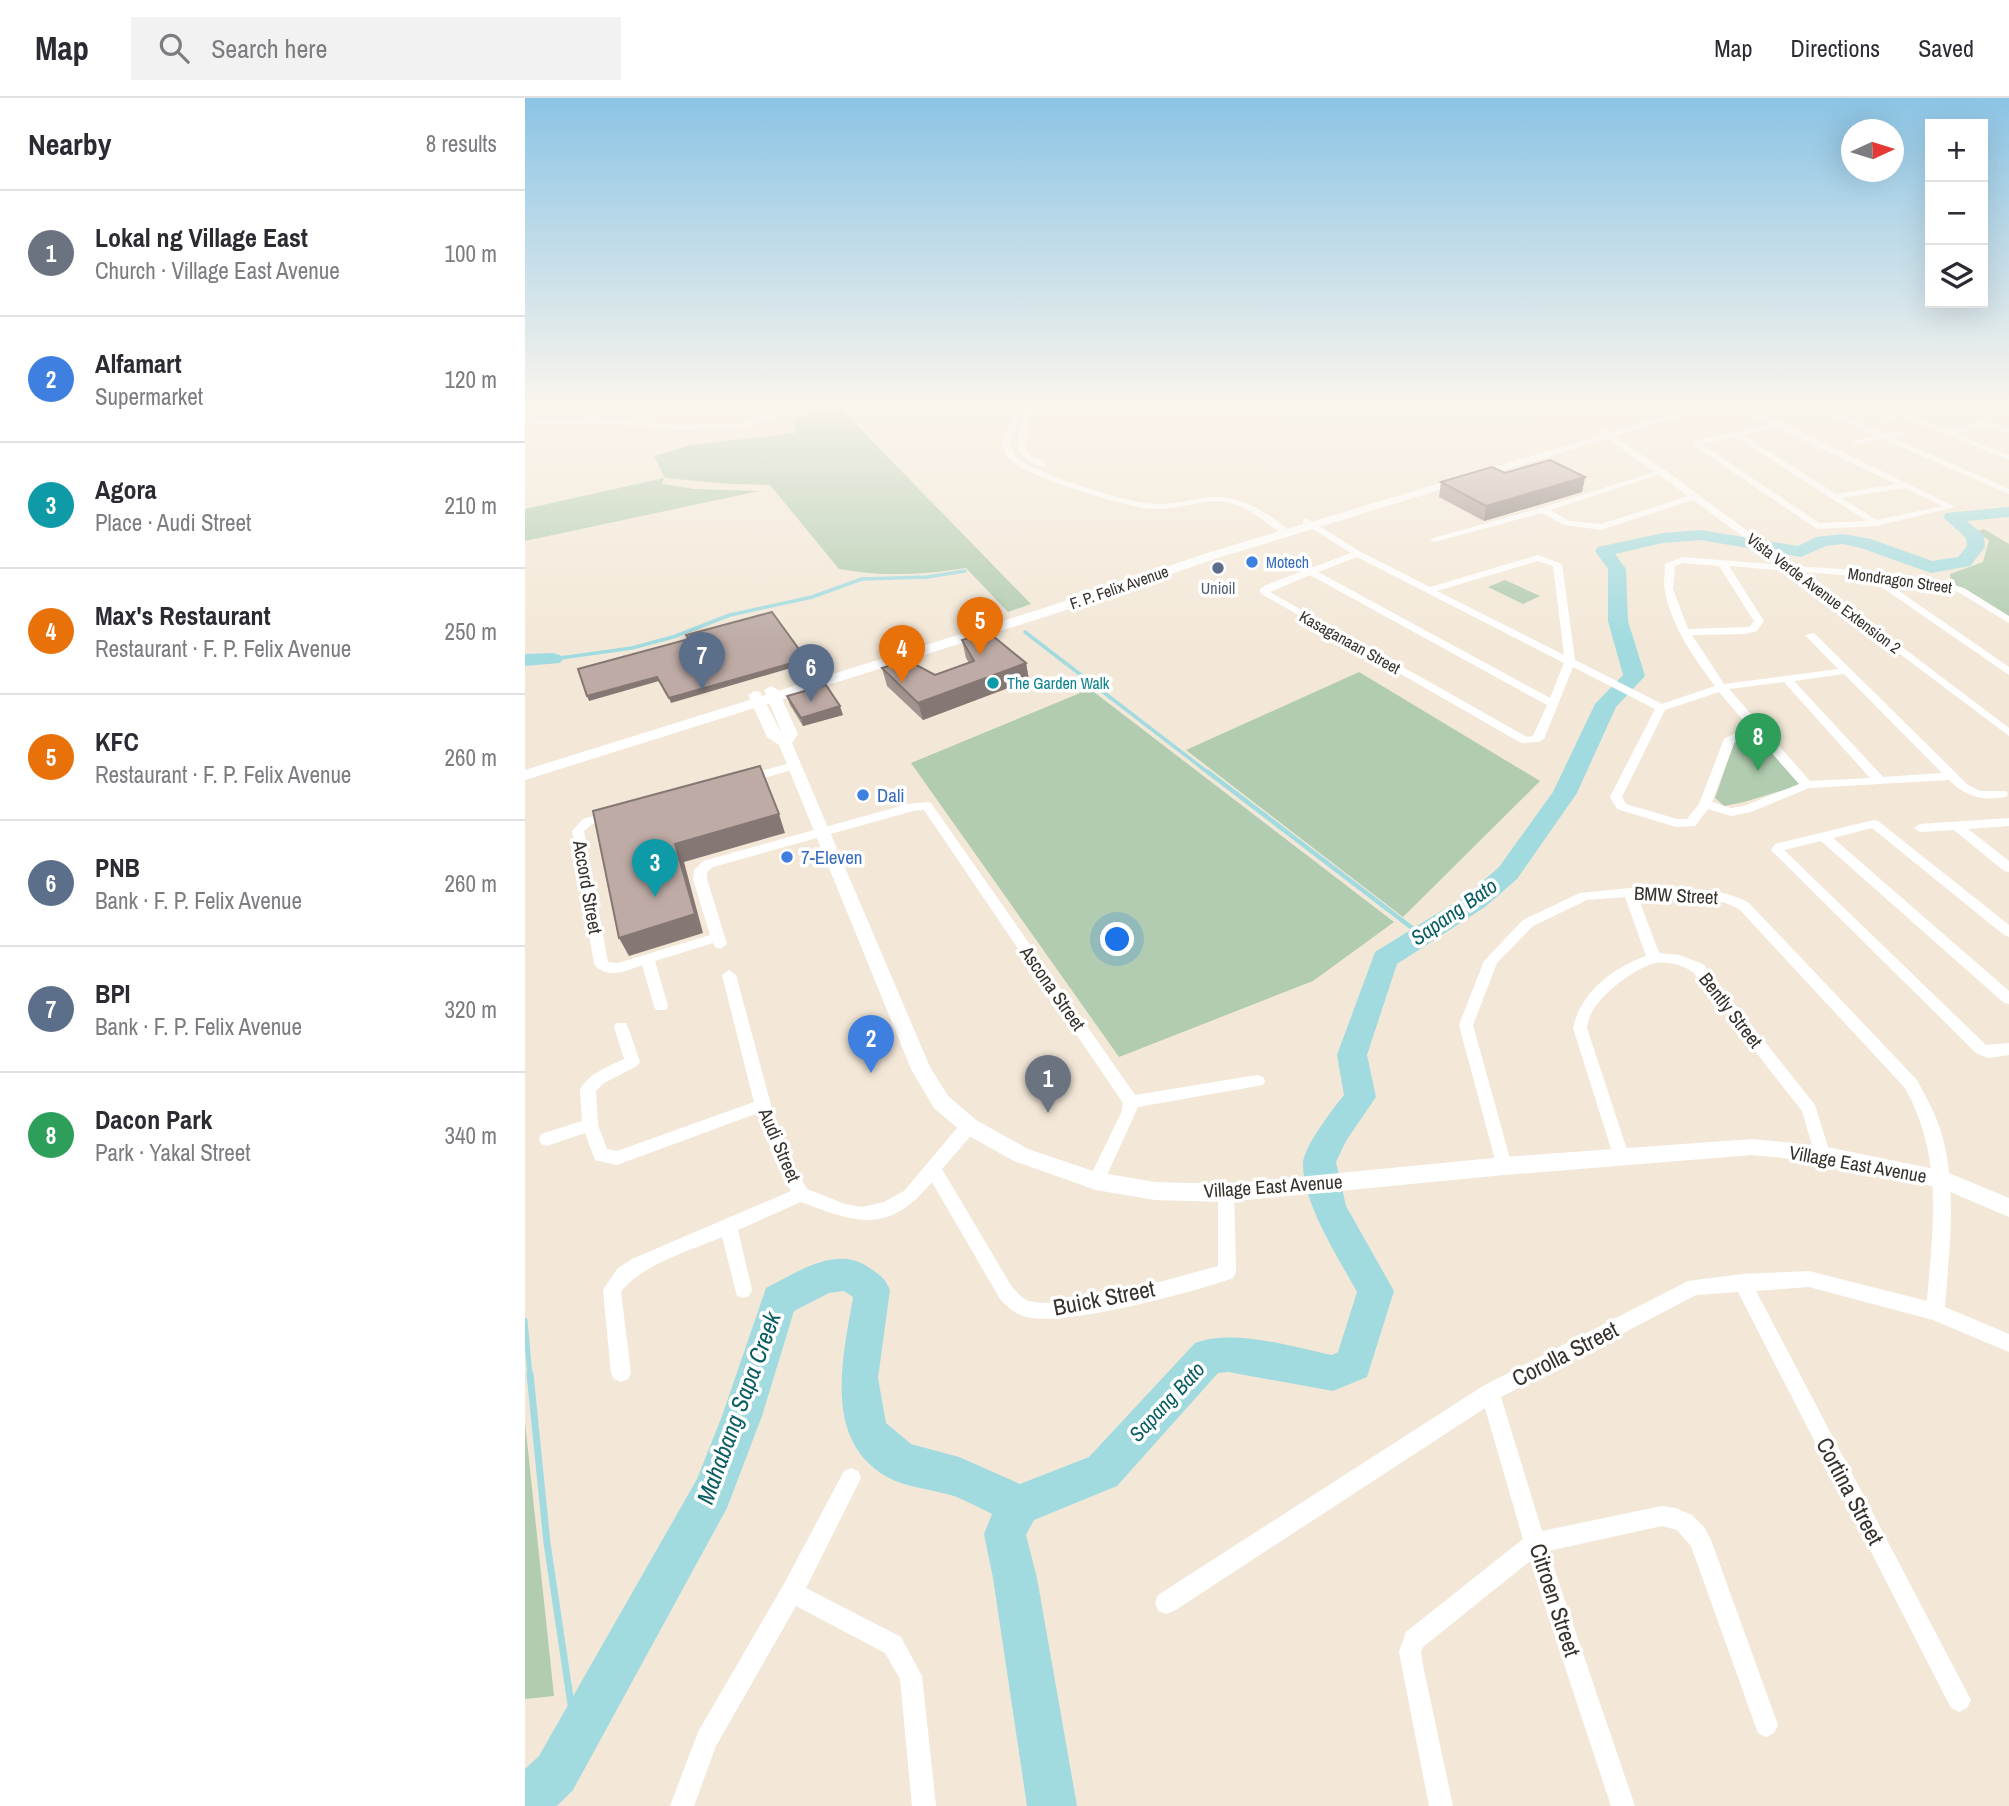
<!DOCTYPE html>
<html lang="en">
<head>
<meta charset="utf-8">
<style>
	body { margin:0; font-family:"Archivo Narrow",sans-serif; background:#f2f2f3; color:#2b2b33 }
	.controls { position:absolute; right:21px; top:21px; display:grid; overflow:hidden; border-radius:0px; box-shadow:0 7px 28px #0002 }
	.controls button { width:63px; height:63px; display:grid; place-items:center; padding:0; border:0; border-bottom:2px solid #e1e1e2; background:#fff; color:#2b2b33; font:35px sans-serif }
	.compass { position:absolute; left:1316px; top:21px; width:63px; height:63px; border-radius:50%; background:#fff; box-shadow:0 7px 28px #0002; rotate:86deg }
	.you { position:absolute; left:593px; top:842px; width:24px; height:24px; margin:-18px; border:5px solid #fff; border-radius:50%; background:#1a73e8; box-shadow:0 0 0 10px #1a73e833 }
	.badge { display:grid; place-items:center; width:46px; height:46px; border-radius:50%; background:#952c1a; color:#fff; font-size:23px; font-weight:700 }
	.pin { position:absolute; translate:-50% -58px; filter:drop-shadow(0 2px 4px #0008) }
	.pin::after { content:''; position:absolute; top:37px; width:24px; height:21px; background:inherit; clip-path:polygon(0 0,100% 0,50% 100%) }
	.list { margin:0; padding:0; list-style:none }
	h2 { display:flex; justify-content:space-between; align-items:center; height:91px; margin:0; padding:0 28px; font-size:30px }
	h2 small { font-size:23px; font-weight:400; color:#7c7c81 }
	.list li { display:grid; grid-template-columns:46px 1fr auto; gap:21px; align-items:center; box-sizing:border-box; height:126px; padding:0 28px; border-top:2px solid #e1e1e2 }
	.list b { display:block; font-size:26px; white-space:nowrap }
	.list p { margin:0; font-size:23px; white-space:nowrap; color:#7c7c81 }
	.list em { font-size:23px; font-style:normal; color:#7c7c81 }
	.icon { flex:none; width:38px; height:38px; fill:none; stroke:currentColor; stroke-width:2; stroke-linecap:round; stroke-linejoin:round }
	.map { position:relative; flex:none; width:1484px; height:1708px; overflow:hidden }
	header { display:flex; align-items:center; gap:42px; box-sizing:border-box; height:98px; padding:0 35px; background:#fff; border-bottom:2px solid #e1e1e2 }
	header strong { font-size:33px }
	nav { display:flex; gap:38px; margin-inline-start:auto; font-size:24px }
	.search { width:490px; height:63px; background:#f2f2f3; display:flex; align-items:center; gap:18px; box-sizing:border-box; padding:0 24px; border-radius:0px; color:#7c7c81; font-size:26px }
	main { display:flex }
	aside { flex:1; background:#fff }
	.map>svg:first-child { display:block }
</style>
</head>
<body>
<header>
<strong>Map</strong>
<div class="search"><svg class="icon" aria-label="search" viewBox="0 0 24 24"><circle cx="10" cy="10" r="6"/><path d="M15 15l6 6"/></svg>Search here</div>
<nav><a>Map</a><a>Directions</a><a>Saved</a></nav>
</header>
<main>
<aside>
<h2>Nearby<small>8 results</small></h2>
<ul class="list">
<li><span class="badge" style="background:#6b7280">1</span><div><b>Lokal ng Village East</b><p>Church · Village East Avenue</p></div><em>100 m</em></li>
<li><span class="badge" style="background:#3f7fe0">2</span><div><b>Alfamart</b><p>Supermarket</p></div><em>120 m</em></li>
<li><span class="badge" style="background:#0f9aa8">3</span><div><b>Agora</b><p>Place · Audi Street</p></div><em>210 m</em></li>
<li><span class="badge" style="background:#e8710a">4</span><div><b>Max's Restaurant</b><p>Restaurant · F. P. Felix Avenue</p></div><em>250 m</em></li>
<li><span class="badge" style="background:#e8710a">5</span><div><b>KFC</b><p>Restaurant · F. P. Felix Avenue</p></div><em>260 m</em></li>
<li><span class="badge" style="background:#5c6f8a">6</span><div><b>PNB</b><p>Bank · F. P. Felix Avenue</p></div><em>260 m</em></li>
<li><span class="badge" style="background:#5c6f8a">7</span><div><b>BPI</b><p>Bank · F. P. Felix Avenue</p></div><em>320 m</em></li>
<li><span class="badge" style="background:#2e9e5b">8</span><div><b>Dacon Park</b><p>Park · Yakal Street</p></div><em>340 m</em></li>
</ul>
</aside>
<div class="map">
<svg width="1484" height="1708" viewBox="0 0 1484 1708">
	<rect width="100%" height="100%" fill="#f3e8d8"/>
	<g fill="#b1ccb0">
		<path d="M 311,306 L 506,506 L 483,514 L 441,470 C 397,477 358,479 314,471 L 245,387 L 205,386 L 140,380 L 129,358 L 166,347 L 271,335 L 268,322 Z"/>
		<path d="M 139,380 L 137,386 L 170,391 L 234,393 L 0,443 L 0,411 Z"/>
		<path d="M 1459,431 L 1484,446 L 1484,518 L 1480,518 L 1426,487 L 1425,476 L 1458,464 L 1464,442 L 1450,434 Z"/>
		<path d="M 980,482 L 1015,498 L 998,506 L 963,489 Z"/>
		<path d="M 834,574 L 1015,683 L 878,819 L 661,652 Z"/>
		<path d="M 565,591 L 869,824 L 788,883 L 594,959 L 386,665 Z"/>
		<path d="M 1229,633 L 1278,686 L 1219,704 L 1199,708 L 1190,700 L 1209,645 Z"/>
		<path d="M 0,1324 L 29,1598 L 0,1601 Z"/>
	</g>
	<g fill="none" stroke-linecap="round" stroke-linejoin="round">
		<g stroke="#a1dbe0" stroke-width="3.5">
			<path d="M 500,534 L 685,676"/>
			<path d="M 28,561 L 107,550 L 148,539 L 205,517 L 287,499 L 337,481 L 402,479 L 440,473"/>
		</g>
		<path stroke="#a1dbe0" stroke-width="4.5" d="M 683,674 L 895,836"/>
		<path stroke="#a1dbe0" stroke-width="5" d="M 0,1222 L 5,1278"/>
		<path stroke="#a1dbe0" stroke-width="7" d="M 5,1276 L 22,1445 L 51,1640"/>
		<g fill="#a1dbe0" fill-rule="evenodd">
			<path d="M 1484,409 L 1484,419 L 1442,423 L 1459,438 L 1460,449 L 1445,468 L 1406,475 L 1336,450 L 1318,446 L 1301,448 L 1276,459 L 1175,442 L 1138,445 L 1090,456 L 1101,471 L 1103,523 L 1120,578 L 1091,609 L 1052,695 L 992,781 L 960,809 L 872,866 L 842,957 L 851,999 L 821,1043 L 811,1064 L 821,1108 L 869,1193 L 842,1279 L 808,1293 L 703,1274 L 693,1275 L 592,1388 L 509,1422 L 501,1437 L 512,1480 L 552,1708 L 502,1708 L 468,1480 L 459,1436 L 467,1416 C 455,1410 442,1403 429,1398 C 407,1391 382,1390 362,1379 C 297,1342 318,1259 328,1199 L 319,1193 L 304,1195 L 269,1213 L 237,1318 L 202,1410 L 48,1692 L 32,1708 L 0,1708 L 0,1671 L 14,1658 L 172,1381 L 197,1318 L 241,1190 C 271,1175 311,1147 343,1169 C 354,1176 360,1180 365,1192 L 353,1280 L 361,1325 L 386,1346 L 434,1359 L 495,1386 L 564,1359 L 670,1245 C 709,1230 766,1249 807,1257 L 813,1254 L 832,1194 C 813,1159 778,1106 778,1066 C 778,1049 808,1011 819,997 L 812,957 L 850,854 L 942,797 L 974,769 L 1028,694 L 1070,606 L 1098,577 L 1083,523 L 1083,471 L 1070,453 L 1073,449 L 1138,435 L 1175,432 L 1273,448 L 1291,439 L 1318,436 L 1346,441 L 1407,463 L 1433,459 L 1442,448 L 1441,440 L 1418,419 L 1421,415 Z"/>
			<path d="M 28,555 L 35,557 L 38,561 L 35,565 L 0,568 L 0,556 Z"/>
		</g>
		<g fill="#fff" fill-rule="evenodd">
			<path d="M 82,306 L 90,306 L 69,322 L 155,327 L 217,326 L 271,306 L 281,306 L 218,330 L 155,331 L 112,327 L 0,325 L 0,321 L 60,322 Z"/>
			<path d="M 491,306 L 499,306 L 485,346 C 487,353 490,359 497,363 C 520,378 601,405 629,406 C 655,408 681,394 708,401 C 729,406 752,421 767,436 L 760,438 C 743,426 725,410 705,405 C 680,399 655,412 630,411 C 605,411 506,380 488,364 C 482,360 479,353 477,346 Z"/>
			<path d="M 504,306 L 512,306 L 507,311 L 500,350 L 507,359 L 520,364 L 520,368 C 506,368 499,360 492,350 L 499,310 Z"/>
			<path d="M 1203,306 L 1212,306 L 1258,325 L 1430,409 L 1351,428 L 1292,431 L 1168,347 L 1168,343 L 1245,327 ZM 1252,330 L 1371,386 L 1311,396 L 1218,337 ZM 1211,339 L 1342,423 L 1294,425 L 1177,346 ZM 1379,390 L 1418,408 L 1352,422 L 1317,400 Z"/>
			<path d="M 1282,306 L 1290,306 L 1360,336 L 1379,333 L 1379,337 L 1367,339 L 1484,391 L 1484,396 L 1358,341 L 1328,347 L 1328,343 L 1351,338 Z"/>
			<path d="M 1409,306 L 1421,306 L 1385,316 L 1424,333 L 1459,323 L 1484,331 L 1484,335 L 1459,327 L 1431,336 L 1484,357 L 1484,362 L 1377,318 L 1362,322 L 1358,320 Z"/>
			<path d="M 1078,331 L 1140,372 L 1270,468 L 1343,473 L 1416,483 L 1439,490 L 1484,518 L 1484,525 L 1433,494 L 1415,489 L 1355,480 L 1484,569 L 1484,577 L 1342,479 L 1278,474 L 1484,630 L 1484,638 L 1265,473 L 1204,468 L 1239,523 L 1232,533 L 1220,536 L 1167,537 L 1199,586 L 1313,571 L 1280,537 L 1289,535 L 1443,687 L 1455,693 L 1481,693 L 1483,696 L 1481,699 C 1457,703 1441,699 1424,682 L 1284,690 L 1226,714 L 1206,718 L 1183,711 L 1170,728 L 1151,729 L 1092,711 L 1085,699 L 1130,611 L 1048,569 L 1019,641 L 1013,644 L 996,645 L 735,495 L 735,491 L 741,487 L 826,455 L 778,425 L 778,421 L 781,420 L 836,454 L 905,489 L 1013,457 L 1037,466 L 1050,562 L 1137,606 L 1190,588 C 1169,560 1147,529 1140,494 C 1138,485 1140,475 1140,466 L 1157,459 L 1257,467 L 1168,402 L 1076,432 L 1040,427 L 1017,415 L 909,444 L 905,441 L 1015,410 L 1129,374 L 1075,335 L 1074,333 ZM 1134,377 L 1163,398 L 1076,426 L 1045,423 L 1025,412 ZM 832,459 L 1039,565 L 1025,600 L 793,474 ZM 1013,463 L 1028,468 L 1039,557 L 912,493 ZM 1158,465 L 1194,468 L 1229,523 L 1224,529 L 1163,531 L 1148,491 L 1150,468 ZM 785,477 L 1022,607 L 1008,638 L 1002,639 L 745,494 ZM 1319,576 L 1417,675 L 1358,679 L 1269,583 ZM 1259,584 L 1345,680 L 1285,683 L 1204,591 ZM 1194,594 L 1223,628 L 1199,641 L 1174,706 L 1162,721 L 1152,721 L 1101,706 L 1097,699 L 1140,612 ZM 1228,634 L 1274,686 L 1219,708 L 1206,710 L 1187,704 L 1210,643 Z"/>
			<path d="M 270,664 L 274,666 L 274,670 L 221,685 L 215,681 L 217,678 Z"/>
			<path d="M 402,704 L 406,705 L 610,997 L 732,977 L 738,979 L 740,983 L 738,987 L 613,1009 L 577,1088 L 571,1090 L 565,1088 L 563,1083 L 596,1015 L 598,1005 L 399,712 L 388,713 L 188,769 L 182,774 L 182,781 L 202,846 L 195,851 L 190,849 L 188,845 L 130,863 L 143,908 L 141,912 L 131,912 L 129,908 L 117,867 C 101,873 82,882 69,866 L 47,733 L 58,721 L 86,713 L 92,717 L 90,720 L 67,726 L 59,733 L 83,864 L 93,865 L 185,837 L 168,781 L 169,772 L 178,763 L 383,706 Z"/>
			<path d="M 1484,720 L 1484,728 L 1443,731 L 1484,763 L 1484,774 L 1479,773 L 1429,732 L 1395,734 L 1389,730 L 1395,726 Z"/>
			<path d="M 1349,722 L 1353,723 L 1484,827 L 1484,839 L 1479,837 L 1347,730 L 1308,740 L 1484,893 L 1484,906 L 1479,905 L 1296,743 L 1259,752 L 1461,947 L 1484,945 L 1484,957 L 1463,960 L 1451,955 L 1246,752 L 1250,746 Z"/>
			<path d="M 1105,790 C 1143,791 1190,786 1224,805 L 1392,982 C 1402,1001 1413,1020 1418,1041 C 1432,1096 1424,1154 1420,1209 L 1484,1236 L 1484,1254 L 1408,1222 L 1284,1189 L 1231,1193 L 1446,1602 L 1442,1610 L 1434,1614 L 1426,1610 L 1213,1194 L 1171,1197 L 976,1299 L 1017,1433 L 1137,1408 L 1150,1410 L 1167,1417 L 1179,1429 L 1186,1442 L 1253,1627 L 1249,1635 L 1241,1639 L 1233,1635 L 1166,1448 L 1152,1432 L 1137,1428 L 1023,1453 L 1110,1708 L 1086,1708 L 1005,1463 L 898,1549 L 896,1554 L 899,1572 L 928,1708 L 904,1708 L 874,1554 L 881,1534 L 998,1441 L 960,1310 L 649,1513 L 641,1516 L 633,1513 L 630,1505 L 633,1497 L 958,1288 L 1163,1183 L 1217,1176 L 1284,1173 L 1402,1203 C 1408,1126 1419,1061 1380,990 L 1214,811 C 1186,795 1145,800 1113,799 L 1134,855 L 1154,857 L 1178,866 L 1290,1007 L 1305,1056 L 1303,1061 L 1297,1063 L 1291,1061 L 1277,1013 L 1168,874 C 1157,867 1144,863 1131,865 C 1112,868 1075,897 1067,914 C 1064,919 1063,925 1062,930 L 1104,1058 L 1102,1063 L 1096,1065 L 1090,1063 L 1048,930 C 1055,895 1089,869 1121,858 L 1100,799 L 1062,802 L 1008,828 L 972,865 L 948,927 L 987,1068 L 985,1073 L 979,1075 L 973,1073 L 934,927 L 959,863 L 998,822 L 1055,795 Z"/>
			<path d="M 204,872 L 211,877 L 246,1007 L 266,1062 L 282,1091 L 320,1106 L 337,1109 L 359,1104 L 379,1093 L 438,1023 L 444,1022 L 450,1023 L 452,1028 L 450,1033 L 417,1071 L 487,1189 C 492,1194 497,1201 504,1203 C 543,1213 651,1179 693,1168 L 693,1095 L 695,1090 L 701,1088 L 707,1090 L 709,1095 L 711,1174 L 708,1180 C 670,1194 538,1229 501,1219 C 490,1216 482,1209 475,1201 L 407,1084 C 364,1136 333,1126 276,1104 L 213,1132 L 227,1192 L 224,1198 L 218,1200 L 212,1198 L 197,1139 C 165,1153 117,1166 96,1194 L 106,1275 L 103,1281 L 96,1284 L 89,1281 L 86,1275 L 78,1192 L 93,1170 L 107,1161 L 266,1093 L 250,1063 L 233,1015 L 92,1067 L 70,1062 L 60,1035 L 22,1048 L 16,1046 L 14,1041 L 16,1036 L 57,1023 L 55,991 C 65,975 83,969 99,961 L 89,929 L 91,925 L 101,925 L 103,929 L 115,964 L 112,968 L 79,985 L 71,993 L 73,1027 L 82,1051 L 92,1053 L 229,1004 L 197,877 Z"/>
			<path d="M 326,1370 L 333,1373 L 336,1380 L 281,1490 L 376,1539 L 397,1578 L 411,1708 L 387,1708 L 375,1581 L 360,1555 L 271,1508 L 191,1648 L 169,1708 L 145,1708 L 173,1634 L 259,1486 L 319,1373 Z"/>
		</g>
		<path fill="#fff" fill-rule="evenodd" d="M 246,588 L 253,592 L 273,636 L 267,645 L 405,969 L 423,998 L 451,1022 L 503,1051 L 571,1074 L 630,1084 L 701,1086 L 979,1059 L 1227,1041 L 1297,1048 L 1419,1073 L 1484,1100 L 1484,1119 L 1416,1090 L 1297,1064 L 1227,1057 L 979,1077 L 701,1104 L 630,1102 L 571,1092 L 489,1063 L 437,1034 L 409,1010 L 386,971 L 254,647 L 242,639 L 223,597 L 230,593 L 235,594 L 258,638 L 239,592 Z"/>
		<path fill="#fff" fill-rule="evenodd" d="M 1180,306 L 1195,306 L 693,460 L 526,517 L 0,682 L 0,672 L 516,511 L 685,454 Z"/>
	</g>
	<g fill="#a3938e">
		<path d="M 980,375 L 1060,379 L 1057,394 L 959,423 L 914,399 L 916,384 Z"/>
		<path d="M 437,542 L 501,565 L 504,582 L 398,622 L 362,588 L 357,570 L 410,577 L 444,565 L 441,560 Z"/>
		<path d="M 262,598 L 318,617 L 278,628 L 265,607 Z"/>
	</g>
	<g fill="#857874">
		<path d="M 1060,379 L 1057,394 L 959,423 L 961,408 Z"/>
		<path d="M 281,561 L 283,565 L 146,605 L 144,600 Z"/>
		<path d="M 501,565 L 504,582 L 398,622 L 393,605 Z"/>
		<path d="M 132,579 L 134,583 L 64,603 L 62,598 Z"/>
		<path d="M 315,608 L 318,617 L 278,628 L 276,620 Z"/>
		<path d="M 254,716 L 260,735 L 159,764 L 178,835 L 104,858 L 94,840 L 150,746 Z"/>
	</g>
	<g fill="#beaba5" stroke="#857874" stroke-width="2">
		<path d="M 1025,362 L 1060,379 L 961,408 L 916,384 L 967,369 L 980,375 Z"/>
		<path d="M 247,514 L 281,561 L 144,600 L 132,579 L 62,598 L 53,571 L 164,541 L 161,537 Z"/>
		<path d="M 463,534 L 501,565 L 393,605 L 357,570 L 382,562 L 410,577 L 449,563 L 437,542 Z"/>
		<path d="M 301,587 L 315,608 L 276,620 L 262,598 Z"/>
		<path d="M 235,668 L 254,716 L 150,746 L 170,816 L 94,840 L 68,713 Z"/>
	</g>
	<linearGradient id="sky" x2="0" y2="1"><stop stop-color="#8bc4e5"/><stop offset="0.56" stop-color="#faf5ed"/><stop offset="1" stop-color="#faf5ed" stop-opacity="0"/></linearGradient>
	<rect width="1484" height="545" fill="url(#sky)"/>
	<g fill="#3f7fe0" stroke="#fff" stroke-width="2.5">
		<circle cx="727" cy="464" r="7"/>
		<circle cx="338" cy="697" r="7"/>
		<circle cx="262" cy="759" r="7"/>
	</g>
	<circle fill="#5c6f8a" stroke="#fff" stroke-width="2.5" cx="693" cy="470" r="7"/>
	<circle fill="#0f9aa8" stroke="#fff" stroke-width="2.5" cx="468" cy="585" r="7"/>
	<g text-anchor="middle" stroke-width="7" stroke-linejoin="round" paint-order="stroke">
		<g font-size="16" fill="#366cbe" stroke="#fff" text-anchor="start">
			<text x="741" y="470">Motech</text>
		</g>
		<g font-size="16" fill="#37322c" stroke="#fff">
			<text transform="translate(1375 482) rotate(8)" y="6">Mondragon Street</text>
			<text transform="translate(594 489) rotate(-19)" y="6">F. P. Felix Avenue</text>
			<text transform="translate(1299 495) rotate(37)" y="6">Vista Verde Avenue Extension 2</text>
			<text transform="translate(825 544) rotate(29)" y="6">Kasaganaan Street</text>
		</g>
		<g font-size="16" fill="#4e5e75" stroke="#fff">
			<text x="693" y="496">Unioil</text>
		</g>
		<g font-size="16" fill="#0d838f" stroke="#fff" text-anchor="start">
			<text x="482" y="591">The Garden Walk</text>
		</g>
		<g font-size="19" fill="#366cbe" stroke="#fff" text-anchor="start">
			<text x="352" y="704">Dali</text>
			<text x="276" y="766">7-Eleven</text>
		</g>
		<g font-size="19" fill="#37322c" stroke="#fff">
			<text transform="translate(63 789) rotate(80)" y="7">Accord Street</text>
			<text transform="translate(1151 797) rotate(3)" y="7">BMW Street</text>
			<text transform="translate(528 890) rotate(55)" y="7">Ascona Street</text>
			<text transform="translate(1206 912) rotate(52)" y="7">Bently Street</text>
			<text transform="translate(255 1047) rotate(67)" y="7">Audi Street</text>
			<text transform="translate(1333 1066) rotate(10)" y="7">Village East Avenue</text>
			<text transform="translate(748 1088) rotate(-4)" y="7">Village East Avenue</text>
		</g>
		<g font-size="21" font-style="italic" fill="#095d63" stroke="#fff">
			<text transform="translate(929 814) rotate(-35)" y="7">Sapang Bato</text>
			<text transform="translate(642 1304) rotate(-47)" y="7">Sapang Bato</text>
		</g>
		<g font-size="23" fill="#37322c" stroke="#fff">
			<text transform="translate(579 1200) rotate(-11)" y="8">Buick Street</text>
			<text transform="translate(1040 1256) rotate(-27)" y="8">Corolla Street</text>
			<text transform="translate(1325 1393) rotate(62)" y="8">Cortina Street</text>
			<text transform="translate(1030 1502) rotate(72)" y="8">Citroen Street</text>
		</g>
		<g font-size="24" font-style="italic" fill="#095d63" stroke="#fff">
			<text transform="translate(214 1310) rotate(-70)" y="8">Mahabang Sapa Creek</text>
		</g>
	</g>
</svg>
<div class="controls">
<button>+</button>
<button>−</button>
<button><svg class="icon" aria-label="layers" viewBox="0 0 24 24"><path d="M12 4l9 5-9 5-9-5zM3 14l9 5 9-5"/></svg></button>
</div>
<svg class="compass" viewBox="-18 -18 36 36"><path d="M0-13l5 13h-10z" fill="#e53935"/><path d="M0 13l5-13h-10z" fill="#7c7c81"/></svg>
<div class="you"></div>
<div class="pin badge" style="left:523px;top:1015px;background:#6b7280">1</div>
<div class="pin badge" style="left:346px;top:975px;background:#3f7fe0">2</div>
<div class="pin badge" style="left:130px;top:799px;background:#0f9aa8">3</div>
<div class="pin badge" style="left:377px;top:585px;background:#e8710a">4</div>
<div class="pin badge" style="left:455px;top:557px;background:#e8710a">5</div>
<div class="pin badge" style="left:286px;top:604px;background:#5c6f8a">6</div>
<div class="pin badge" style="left:177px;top:592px;background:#5c6f8a">7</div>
<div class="pin badge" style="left:1233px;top:673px;background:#2e9e5b">8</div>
</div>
</main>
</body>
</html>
